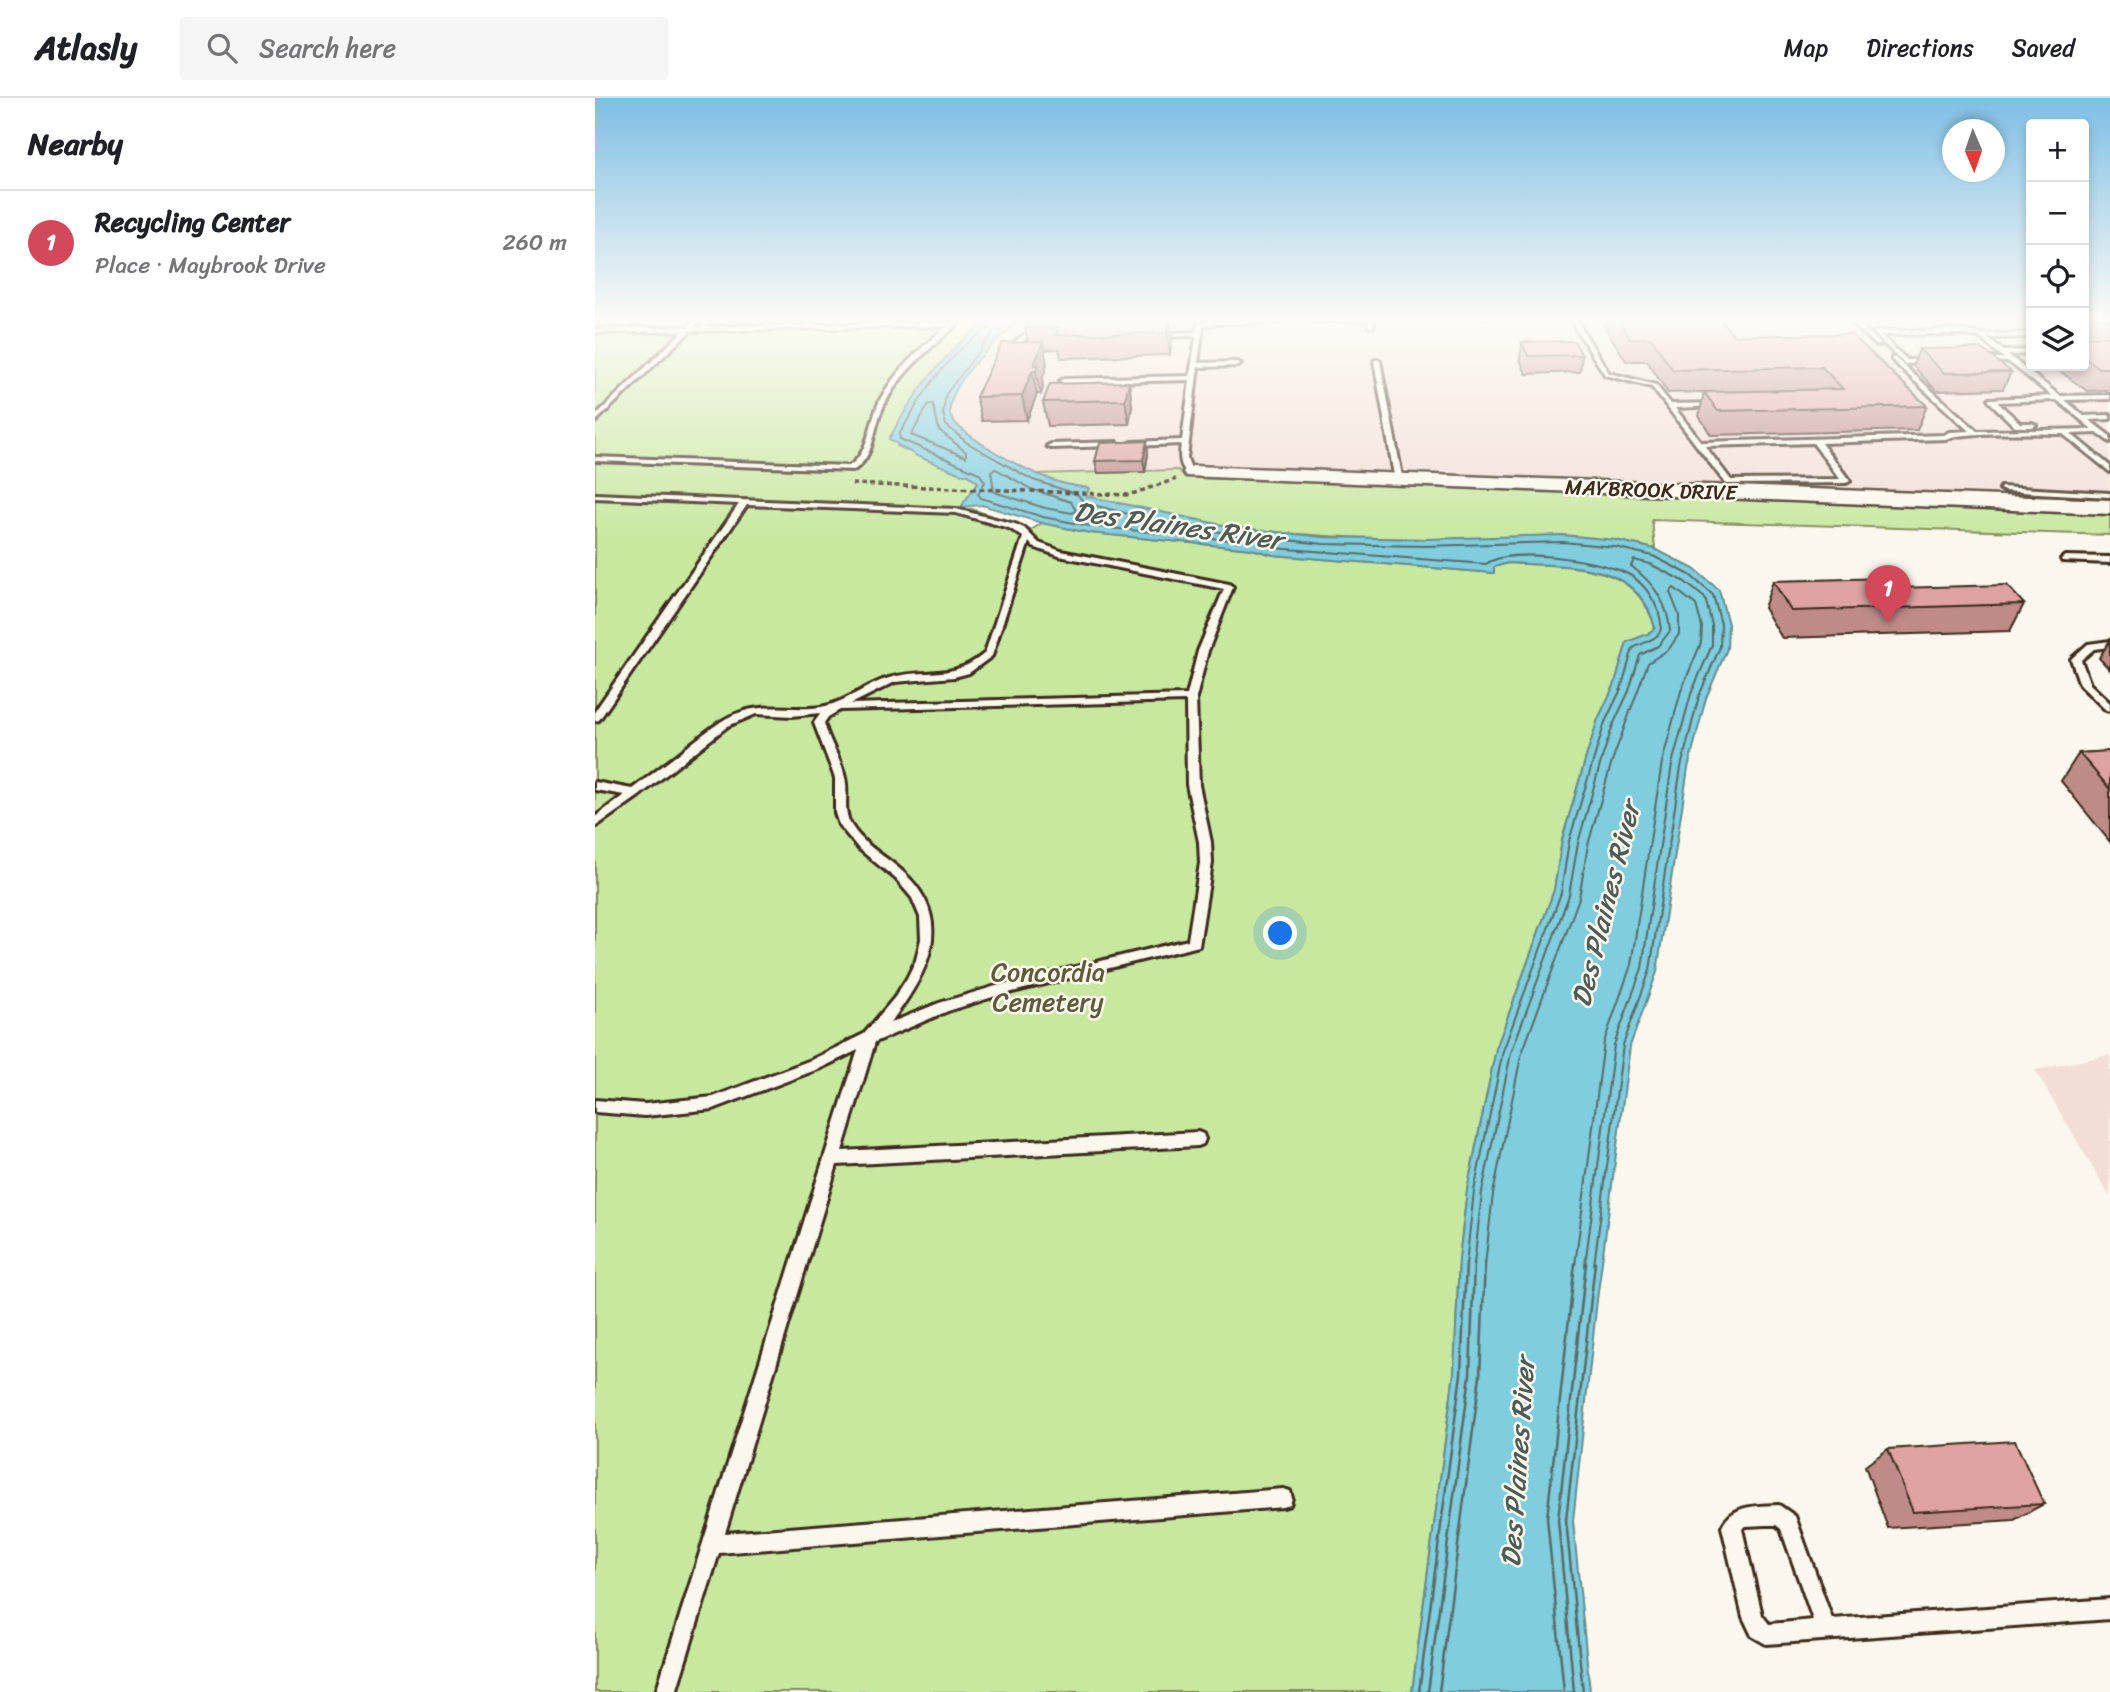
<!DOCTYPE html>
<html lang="en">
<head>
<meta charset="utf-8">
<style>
	body { margin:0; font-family:Sriracha,sans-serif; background:#f6f6f6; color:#202124 }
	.controls { position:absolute; right:21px; top:21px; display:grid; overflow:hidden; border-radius:7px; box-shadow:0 4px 10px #0003 }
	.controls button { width:63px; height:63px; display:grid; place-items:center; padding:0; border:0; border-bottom:2px solid #e0e0e0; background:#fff; color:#202124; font:35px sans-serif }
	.compass { position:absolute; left:1347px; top:21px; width:63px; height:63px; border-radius:50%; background:#fff; box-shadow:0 4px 10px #0003; rotate:178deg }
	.you { position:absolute; left:686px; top:836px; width:24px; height:24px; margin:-18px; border:5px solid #fff; border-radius:50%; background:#1a73e8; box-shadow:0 0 0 10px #1a73e833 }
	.badge { display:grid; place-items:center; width:46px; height:46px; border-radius:50%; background:#d1495b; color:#fff; font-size:23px; font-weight:700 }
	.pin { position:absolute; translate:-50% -58px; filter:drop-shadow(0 2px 4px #0008) }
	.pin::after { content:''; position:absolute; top:37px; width:24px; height:21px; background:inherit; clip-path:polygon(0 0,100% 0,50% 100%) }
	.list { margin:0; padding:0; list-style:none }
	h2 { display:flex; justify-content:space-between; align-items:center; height:91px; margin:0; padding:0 28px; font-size:30px }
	h2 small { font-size:23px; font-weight:400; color:#757577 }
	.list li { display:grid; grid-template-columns:46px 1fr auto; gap:21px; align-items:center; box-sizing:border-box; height:105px; padding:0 28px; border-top:2px solid #e0e0e0 }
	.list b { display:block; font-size:26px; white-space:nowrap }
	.list p { margin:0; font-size:23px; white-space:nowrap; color:#757577 }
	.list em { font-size:23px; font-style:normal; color:#757577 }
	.icon { flex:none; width:38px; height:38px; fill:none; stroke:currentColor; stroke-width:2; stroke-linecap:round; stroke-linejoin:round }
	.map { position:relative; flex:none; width:1515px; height:1594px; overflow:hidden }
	header { display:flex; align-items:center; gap:42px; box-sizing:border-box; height:98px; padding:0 35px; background:#fff; border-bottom:2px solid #e0e0e0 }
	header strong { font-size:33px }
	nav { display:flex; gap:38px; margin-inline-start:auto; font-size:24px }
	.search { width:490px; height:63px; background:#f6f6f6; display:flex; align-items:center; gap:18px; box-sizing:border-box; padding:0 24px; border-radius:7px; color:#757577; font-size:26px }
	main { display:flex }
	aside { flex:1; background:#fff }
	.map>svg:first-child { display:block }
</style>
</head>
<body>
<header>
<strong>Atlasly</strong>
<div class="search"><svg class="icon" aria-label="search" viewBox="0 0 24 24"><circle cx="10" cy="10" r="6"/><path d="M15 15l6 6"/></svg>Search here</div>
<nav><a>Map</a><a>Directions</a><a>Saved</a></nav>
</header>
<main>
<aside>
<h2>Nearby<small></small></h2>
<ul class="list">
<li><span class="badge">1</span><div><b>Recycling Center</b><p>Place · Maybrook Drive</p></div><em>260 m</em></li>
</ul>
</aside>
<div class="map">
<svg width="1515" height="1594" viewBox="0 0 1515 1594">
	<rect width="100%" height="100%" fill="#fbf7ec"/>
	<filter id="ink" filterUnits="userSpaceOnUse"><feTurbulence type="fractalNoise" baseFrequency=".0143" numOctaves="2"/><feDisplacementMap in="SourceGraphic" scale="14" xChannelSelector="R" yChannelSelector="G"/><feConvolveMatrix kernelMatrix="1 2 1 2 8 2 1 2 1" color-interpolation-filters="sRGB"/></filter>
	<g filter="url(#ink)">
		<g fill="#f2ded6">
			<path d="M 429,220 L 1436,220 L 1436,268 L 1489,268 L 1489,220 L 1515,220 L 1515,403 L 828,376 L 792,381 L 620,371 L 442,376 L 375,338 L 358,324 L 355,316 L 357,300 L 374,276 L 402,240 Z"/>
			<path d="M 1515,957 L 1515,1099 L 1440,972 Z"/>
		</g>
		<g fill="#c8e8a0" stroke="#82895f" stroke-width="2">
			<path d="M 0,220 L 395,220 L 363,246 L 338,274 L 302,348 L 366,376 L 372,376 L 383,384 L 365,411 L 377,411 L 436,432 L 447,425 L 495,435 L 657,451 L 678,457 L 898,475 L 899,469 L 913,465 C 972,470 1041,460 1060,530 L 1053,536 L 1032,544 L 1019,588 L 1003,621 L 992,656 L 967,742 L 959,792 L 901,951 L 872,1092 L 864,1161 L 859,1275 L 817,1594 L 0,1594 Z"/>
			<path d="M 582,372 L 601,380 L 1515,413 L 1515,437 L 1057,422 L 1060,451 C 977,431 910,443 827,441 C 763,440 699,438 636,429 C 587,422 538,410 490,398 L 494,390 L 470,387 L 442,376 Z"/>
		</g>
		<path fill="#7fcddd" stroke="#648c91" stroke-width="2" d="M 395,220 L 429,220 C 407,236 351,286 355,316 C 357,333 426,369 442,376 C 459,384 476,388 494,390 L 491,398 L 637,429 L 728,439 L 831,441 L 968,437 L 1021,442 L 1060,451 L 1099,471 L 1124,492 L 1133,526 L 1132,551 L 1111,600 L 1093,670 L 1062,874 L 1035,948 L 1002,1202 L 978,1423 L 995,1594 L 817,1594 L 859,1275 L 864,1161 L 872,1092 L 901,951 L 959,792 L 967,742 L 992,656 L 1003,621 L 1019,588 L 1032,544 L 1053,536 L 1060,530 C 1043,460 970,469 913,465 L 899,469 L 899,475 L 678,457 L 657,451 L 495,435 L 447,425 L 387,407 L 366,409 L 383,384 L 372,376 L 366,376 L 322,358 L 294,341 C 319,293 352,253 395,220 Z"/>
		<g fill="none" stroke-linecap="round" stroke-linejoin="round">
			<g stroke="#566b6a" stroke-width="2">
				<path d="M 395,230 L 397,236 L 351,296 L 348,315 L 351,327 L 371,344 L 438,382 L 482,396 L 490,405 L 566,424 L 643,437 L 645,443 L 495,428 L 448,419 L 386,400 L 383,396 L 390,384 L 384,375 L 305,341 L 304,337 C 327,296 354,253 395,230 Z"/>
				<path d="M 334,306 L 338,306 L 344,332 L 371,354 L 371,359 L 316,337 Z"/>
				<path d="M 401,371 L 436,391 L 476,404 L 481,413 L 477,415 L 450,410 L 399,394 L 396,373 Z"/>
				<path d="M 871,1167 L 879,1093 L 908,953 L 966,795 L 974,743 L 1010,624 L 1026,591 L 1038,550 C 1058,540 1073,541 1063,513 C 1058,499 1047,483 1033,476 C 1006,462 916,448 891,466 L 679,450 L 663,445 L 665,439 L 728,446 L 831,448 L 968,444 L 1020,449 L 1058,458 L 1095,477 L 1118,497 L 1126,526 L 1125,549 L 1104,598 L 1086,669 L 1055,872 L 1028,947 L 999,1167"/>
				<path d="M 879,1167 L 887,1094 L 916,955 L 974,797 L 983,745 L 1007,660 L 1018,627 L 1034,593 L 1045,557 L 1063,548 L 1075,533 C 1073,505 1058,484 1036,468 L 1039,462 L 1055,466 L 1090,484 L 1110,500 L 1117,527 L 1117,547 L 1096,596 L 1077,666 L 1047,870 L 1019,947 L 990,1167"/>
				<path d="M 890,1167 L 898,1096 L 926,958 L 984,800 L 993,747 L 1017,663 L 1053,565 L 1074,551 L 1084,536 L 1084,517 L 1075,494 L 1079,490 L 1101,507 L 1107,529 L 1106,545 L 1086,593 L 1067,664 L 1036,867 L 1009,944 L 980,1167"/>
			</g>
			<g stroke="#566b6a" stroke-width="2.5">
				<path d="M 824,1594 L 866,1276 L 871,1165"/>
				<path d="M 833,1594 L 875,1277 L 879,1165"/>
				<path d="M 844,1594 L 885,1278 L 890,1165"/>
				<path d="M 969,1594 L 952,1420 L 980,1165"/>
				<path d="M 979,1594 L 963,1422 L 991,1165"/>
				<path d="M 988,1594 L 971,1422 L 1000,1165"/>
			</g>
			<defs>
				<g id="lane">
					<path d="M 102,220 L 108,220 L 99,229 L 357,224 L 362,220 L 369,220 C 338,249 303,273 286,314 C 278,334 279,359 259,372 L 0,363 L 0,359 L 254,368 C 275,355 275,320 286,300 C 302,271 327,249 352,228 L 95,233 L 0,324 L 0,318 L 88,233 L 0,235 L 0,231 L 92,229 Z"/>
					<path d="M 706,220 L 778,220 L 779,228 L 774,229 L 772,222 L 619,226 L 608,228 L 603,265 L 643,264 L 646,266 L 643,268 L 603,269 L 592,360 L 595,369 L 602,374 L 601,376 C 584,376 584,359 586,346 L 537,348 L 533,346 L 537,344 L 587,342 L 595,282 L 468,285 L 465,283 L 468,281 L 595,278 L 601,238 L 561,239 L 559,236 L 601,234 L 603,226 L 619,222 Z"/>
					<path d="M 974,220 L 980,220 L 1014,275 L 1061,287 L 1076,306 L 1124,305 L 1125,306 L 1122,308 L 1080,310 L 1106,344 L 1349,337 L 1354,334 L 1374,333 L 1297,262 L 1297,260 L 1299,259 L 1382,333 L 1497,331 L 1462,302 L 1402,304 L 1425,325 L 1437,325 L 1441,327 L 1437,329 L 1420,329 L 1394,303 L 1394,301 L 1457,298 L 1414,264 L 1384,263 L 1383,262 L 1386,260 L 1409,260 L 1384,239 L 1365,236 L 1286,237 L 1312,262 L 1337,261 L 1340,263 L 1337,265 L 1310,266 L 1278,235 L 1281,233 L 1365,232 L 1386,236 L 1436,235 L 1436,239 L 1392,240 L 1409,253 L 1436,252 L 1436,256 L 1413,257 L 1465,298 L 1515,297 L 1515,301 L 1470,302 L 1489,318 L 1515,317 L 1515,321 L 1494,322 L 1515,338 L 1515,344 L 1502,335 L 1476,336 L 1515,368 L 1515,374 L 1468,336 C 1447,336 1364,333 1351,341 L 1226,345 L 1255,383 L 1251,385 L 1131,386 L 1057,289 L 1010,277 ZM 1218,345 L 1245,381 L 1136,382 L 1110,348 Z"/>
					<path d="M 1252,220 L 1258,220 L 1285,245 L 1285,247 L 1281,247 Z"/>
					<path d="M 443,228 L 445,231 L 441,232 L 424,247 L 422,259 L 417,260 L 419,245 L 437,230 Z"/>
					<path d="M 782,261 L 785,263 L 808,383 L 804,385 L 800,383 L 779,263 Z"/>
					<path d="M 522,344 L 523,346 L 519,348 L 456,350 L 452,348 L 456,346 Z"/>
					<path d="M 1406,389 L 1515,395 L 1515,399 L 1409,393 L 1405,391 Z"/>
					<path d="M 0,396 L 361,411 L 420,426 L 429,430 L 444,445 L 466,453 L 634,486 L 638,489 L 613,553 L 601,600 L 604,687 L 616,744 L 617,765 L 604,848 L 401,898 L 353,913 L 280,944 L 247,1053 L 603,1034 L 608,1036 L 610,1041 L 608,1046 L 603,1048 L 242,1067 L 130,1435 L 688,1391 L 695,1393 L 697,1400 L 695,1407 L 688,1409 L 124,1455 L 81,1594 L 61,1594 L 263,952 L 226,970 L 118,1011 L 50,1018 L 0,1014 L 0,1002 L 50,1006 L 118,999 L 216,962 L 269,936 L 300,899 L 312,880 L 321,862 L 326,841 L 325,819 L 317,800 L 301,781 L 264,751 L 244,727 L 240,715 L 240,680 L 219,625 L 225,615 L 197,618 L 161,616 L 133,628 L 44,698 L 0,729 L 0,719 L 29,697 L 0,692 L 0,684 L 37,691 C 57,676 77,661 97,645 C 112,634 127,620 146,614 C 171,605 199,613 226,609 C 250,605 270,587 294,580 C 332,569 356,584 390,555 L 428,439 L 414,430 L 361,415 L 152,407 L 4,622 L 0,623 L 0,613 L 144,406 L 0,400 ZM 434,444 L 438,449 L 464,458 L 629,491 L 603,553 L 592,597 L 256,606 L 300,584 L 359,579 L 374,575 L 397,558 ZM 591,603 L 592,687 L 604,744 L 605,765 L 593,842 L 401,888 L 344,905 L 295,925 C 332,877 362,823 308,774 C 291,758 269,748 256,727 C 247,712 254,696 250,680 C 246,661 234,644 229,625 L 233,619 L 245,612 Z"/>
					<path d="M 1470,458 L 1515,459 L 1515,465 L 1467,463 L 1466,461 Z"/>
					<path d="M 1515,543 L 1515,549 L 1499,551 L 1486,562 L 1495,586 L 1515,605 L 1515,613 L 1511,612 L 1485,587 L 1476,561 L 1493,546 Z"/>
					<path d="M 1184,1407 L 1200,1418 L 1237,1521 L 1515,1501 L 1515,1521 L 1171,1546 L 1157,1538 L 1148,1519 L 1127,1429 C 1137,1406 1163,1408 1184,1407 ZM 1171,1427 L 1181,1427 L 1186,1431 L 1218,1522 L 1174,1526 L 1167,1517 L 1147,1431 L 1151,1428 Z"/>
				</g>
				<path id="secondary" d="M 598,368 L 1515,402 L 1515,416 L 591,378 L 588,374 L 591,370 Z"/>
			</defs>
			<use href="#lane" stroke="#3b2a1e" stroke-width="6"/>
			<use href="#secondary" stroke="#3b2a1e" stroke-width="5"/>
			<path stroke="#3b2a1e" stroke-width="3.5" stroke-dasharray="5 3.5" stroke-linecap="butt" d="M 257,386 L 534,397 L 581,381"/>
			<use href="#lane" fill="#fbf7ec" fill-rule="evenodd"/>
			<use href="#secondary" fill="#fbf7ec" fill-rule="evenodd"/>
		</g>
		<g fill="#be8b8a" stroke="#3b2a1e" stroke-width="2">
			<path d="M 575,220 L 577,240 L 575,257 L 466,260 L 464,251 L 449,252 L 452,267 L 447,282 L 448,290 L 446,296 L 442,296 L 432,322 L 387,323 L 381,299 L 433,245 L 430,230 Z"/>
			<rect x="875" y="220" width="17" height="1"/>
			<path d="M 1004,220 L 1124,220 L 1139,238 L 1256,236 L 1332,308 L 1322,332 L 1116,337 L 1104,318 L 1109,294 L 1073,295 L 1052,263 L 1031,263 Z"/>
			<path d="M 1489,220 L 1515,220 L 1515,292 L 1492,293 L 1458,268 L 1489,268 Z"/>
			<path d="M 927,244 L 987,257 L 985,274 L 931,276 L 925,261 Z"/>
			<path d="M 1324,251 L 1416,274 L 1408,291 L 1342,293 L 1318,268 Z"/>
			<path d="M 534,284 L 537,308 L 534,326 L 453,328 L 448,304 Z"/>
			<path d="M 553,356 L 550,374 L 503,375 L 500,363 Z"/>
			<path d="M 1178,483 L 1301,490 L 1429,506 L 1415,533 L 1187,540 L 1169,510 Z"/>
			<path d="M 1515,542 L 1515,572 L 1504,560 Z"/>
			<path d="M 1515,653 L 1515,744 L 1466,683 L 1484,655 Z"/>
			<path d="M 1293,1351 L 1449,1406 L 1419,1422 L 1293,1430 L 1270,1368 Z"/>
		</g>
		<g fill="#9b7171" stroke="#3b2a1e" stroke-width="2">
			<path d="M 575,220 L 577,240 L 575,257 L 572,235 Z"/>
			<path d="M 448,244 L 452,267 L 447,282 L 448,290 L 446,296 L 439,267 Z"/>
			<path d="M 437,273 L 442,296 L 432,322 L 427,298 Z"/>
			<path d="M 534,284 L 537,308 L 534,326 L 530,302 Z"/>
			<path d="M 552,343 L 553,356 L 550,374 L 548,362 Z"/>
		</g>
		<g fill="#dda2a1" stroke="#3b2a1e" stroke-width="2">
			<path d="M 434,220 L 574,220 L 572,235 L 461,237 L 464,229 L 430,230 Z"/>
			<path d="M 1022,220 L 1124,220 L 1139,238 L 1256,236 L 1332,308 L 1123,313 L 1109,294 L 1248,291 L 1227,269 L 1078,272 L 1056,240 L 1035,241 Z"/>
			<path d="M 1489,239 L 1515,239 L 1515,270 L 1504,270 L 1489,259 Z"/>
			<path d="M 979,243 L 987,257 L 933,258 L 927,244 Z"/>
			<path d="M 448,244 L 439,267 L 443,267 L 441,273 L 437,273 L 427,298 L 381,299 L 407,245 Z"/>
			<path d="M 1386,250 L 1416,274 L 1349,275 L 1324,251 Z"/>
			<path d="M 534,284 L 530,302 L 448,304 L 455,286 Z"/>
			<path d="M 552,343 L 548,362 L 500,363 L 505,345 Z"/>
			<path d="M 1293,480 L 1301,490 L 1412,487 L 1429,506 L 1196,513 L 1178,483 Z"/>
			<path d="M 1515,653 L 1515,691 L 1484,655 Z"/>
			<path d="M 1420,1343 L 1449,1406 L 1318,1414 L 1293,1351 Z"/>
		</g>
	</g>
	<linearGradient id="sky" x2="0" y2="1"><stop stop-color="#7ebee4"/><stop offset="0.5" stop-color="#fdfbf6"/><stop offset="1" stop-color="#fdfbf6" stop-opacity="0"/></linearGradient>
	<rect width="1515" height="443" fill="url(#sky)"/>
	<g text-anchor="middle" stroke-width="5" stroke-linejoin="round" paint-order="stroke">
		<g font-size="21" fill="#3b2a1e" stroke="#fbf7ec">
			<text transform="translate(1056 392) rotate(2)" y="7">MAYBROOK DRIVE</text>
		</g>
		<g font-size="26" fill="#5e5a3e" stroke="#fbf7ec">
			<text x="453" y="883">Concordia<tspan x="453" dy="30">Cemetery</tspan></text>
		</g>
		<g font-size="28" font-style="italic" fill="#4f5b57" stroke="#fbf7ec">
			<text transform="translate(583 427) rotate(8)" y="10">Des Plaines River</text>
			<text transform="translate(1010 806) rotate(-76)" y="10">Des Plaines River</text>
			<text transform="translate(922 1364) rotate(-86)" y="10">Des Plaines River</text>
		</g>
	</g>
</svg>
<div class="controls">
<button>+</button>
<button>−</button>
<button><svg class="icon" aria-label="locate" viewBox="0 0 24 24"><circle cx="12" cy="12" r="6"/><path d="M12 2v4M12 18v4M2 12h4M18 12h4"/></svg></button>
<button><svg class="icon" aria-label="layers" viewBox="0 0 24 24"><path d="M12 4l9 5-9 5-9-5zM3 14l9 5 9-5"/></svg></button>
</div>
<svg class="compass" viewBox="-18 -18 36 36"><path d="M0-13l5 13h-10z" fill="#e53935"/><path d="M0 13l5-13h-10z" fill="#757577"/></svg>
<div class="you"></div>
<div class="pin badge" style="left:1293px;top:525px">1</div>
</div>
</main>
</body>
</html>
